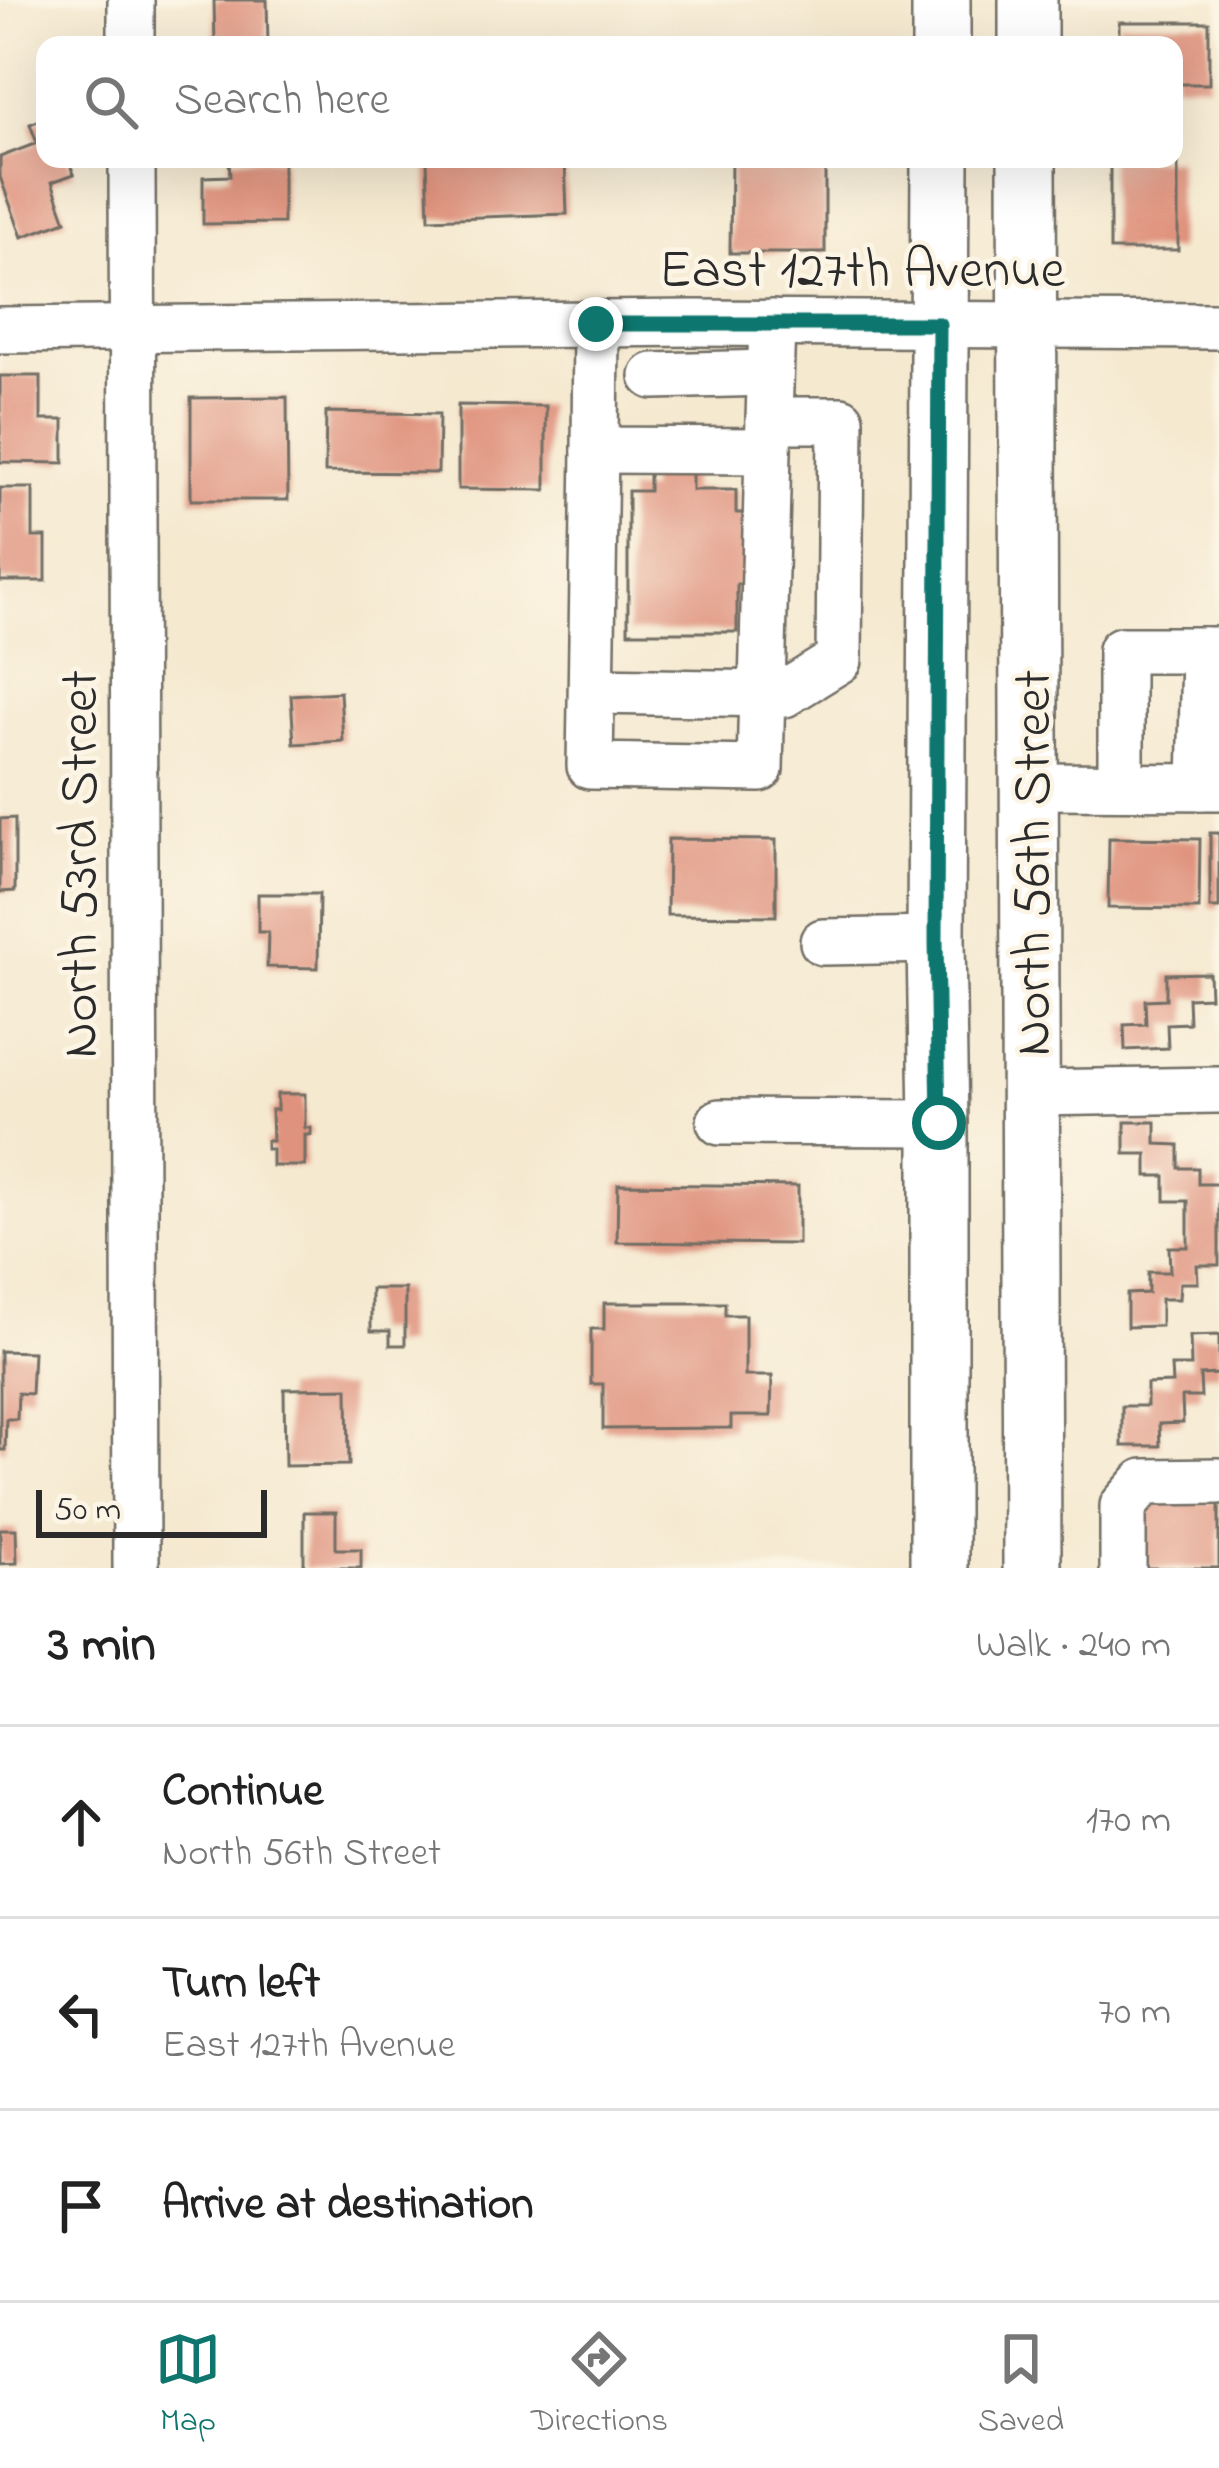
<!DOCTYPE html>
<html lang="en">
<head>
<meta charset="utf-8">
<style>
	body { margin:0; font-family:"Indie Flower",sans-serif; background:#f6f6f6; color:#222 }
	.scale { position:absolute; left:36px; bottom:30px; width:231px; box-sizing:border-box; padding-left:12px; border:6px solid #2b2b2b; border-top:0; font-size:33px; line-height:42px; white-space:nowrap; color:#2b2b2b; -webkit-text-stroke:9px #fcf5e5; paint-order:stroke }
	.stop { position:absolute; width:36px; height:36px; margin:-27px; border:9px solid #0f766e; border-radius:50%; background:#fff }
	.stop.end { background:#0f766e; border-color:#fff; box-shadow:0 3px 12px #0008 }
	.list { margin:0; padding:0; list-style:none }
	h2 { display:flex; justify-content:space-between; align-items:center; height:156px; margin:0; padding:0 48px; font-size:51px }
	h2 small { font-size:39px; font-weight:400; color:#767676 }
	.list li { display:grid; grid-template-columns:78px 1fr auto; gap:36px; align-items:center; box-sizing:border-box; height:192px; padding:0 48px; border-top:3px solid #e0e0e0 }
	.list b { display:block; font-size:45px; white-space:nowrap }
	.list p { margin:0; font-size:39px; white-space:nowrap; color:#767676 }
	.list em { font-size:39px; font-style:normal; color:#767676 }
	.icon { flex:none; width:66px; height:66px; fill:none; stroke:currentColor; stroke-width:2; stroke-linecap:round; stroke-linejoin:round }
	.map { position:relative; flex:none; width:1219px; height:1568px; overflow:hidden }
	.search { position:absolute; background:#fff; box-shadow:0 12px 48px #0002; left:36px; right:36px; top:36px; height:132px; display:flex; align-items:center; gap:30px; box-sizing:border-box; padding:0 42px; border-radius:24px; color:#767676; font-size:45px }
	.sheet { height:732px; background:#fff }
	nav { display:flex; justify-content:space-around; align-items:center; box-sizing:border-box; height:168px; border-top:3px solid #e0e0e0; background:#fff; font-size:33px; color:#767676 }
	nav a { display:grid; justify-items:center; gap:6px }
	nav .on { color:#0f766e }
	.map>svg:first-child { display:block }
</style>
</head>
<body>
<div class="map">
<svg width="1219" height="1568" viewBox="0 0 1219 1568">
	<rect width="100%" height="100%" fill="#fcf5e5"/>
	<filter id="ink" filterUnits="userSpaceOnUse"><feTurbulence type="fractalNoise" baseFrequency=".00833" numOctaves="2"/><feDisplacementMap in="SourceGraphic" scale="24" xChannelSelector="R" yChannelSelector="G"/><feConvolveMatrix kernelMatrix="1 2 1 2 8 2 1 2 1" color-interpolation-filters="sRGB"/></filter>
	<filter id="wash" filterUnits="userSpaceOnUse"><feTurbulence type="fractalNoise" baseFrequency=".004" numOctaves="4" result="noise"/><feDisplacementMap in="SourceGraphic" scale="48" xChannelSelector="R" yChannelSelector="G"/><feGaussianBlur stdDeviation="2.7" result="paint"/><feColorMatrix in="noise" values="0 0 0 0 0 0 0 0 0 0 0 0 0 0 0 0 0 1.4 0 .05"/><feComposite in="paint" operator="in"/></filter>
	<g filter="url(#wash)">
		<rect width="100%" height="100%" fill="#f5e9d0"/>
		<g id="blocks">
			<g fill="#df927d">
				<path d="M 214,0 L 267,0 L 268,45 L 215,45 Z"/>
				<path d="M 1119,22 L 1209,22 L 1209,84 L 1174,84 L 1174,45 L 1119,45 Z"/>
				<path d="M 45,118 L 45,159 L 68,159 L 74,174 L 52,182 L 66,221 L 22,237 L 0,177 L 0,157 L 37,143 L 30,124 Z"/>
				<path d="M 229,159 L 283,159 L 283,223 L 203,224 L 203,177 L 230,176 Z"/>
				<path d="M 427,159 L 565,159 L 567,214 L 429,219 Z"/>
				<path d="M 731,159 L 825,159 L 825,253 L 730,253 Z"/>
				<rect x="1110" y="159" width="68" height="91"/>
				<path d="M 0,376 L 41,376 L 41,420 L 64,420 L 64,463 L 0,462 Z"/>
				<path d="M 287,397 L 288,500 L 191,500 L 191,398 Z"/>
				<path d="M 458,405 L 546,406 L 546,490 L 458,489 Z"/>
				<path d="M 326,412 L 439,414 L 438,473 L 325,472 Z"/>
				<path d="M 649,466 L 692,466 L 692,490 L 736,490 L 736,513 L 758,513 L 758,584 L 737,584 L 737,632 L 628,632 L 628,491 L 649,491 Z"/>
				<path d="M 0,488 L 33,488 L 33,537 L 46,537 L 46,581 L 0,581 Z"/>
				<path d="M 340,692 L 343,741 L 294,744 L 291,695 Z"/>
				<path d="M 15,818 L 15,891 L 0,892 L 0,819 Z"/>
				<rect x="1210" y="833" width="9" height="75"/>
				<path d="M 1109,838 L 1200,839 L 1199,909 L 1108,908 Z"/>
				<path d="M 668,839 L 776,840 L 776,916 L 667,915 Z"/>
				<path d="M 258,894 L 319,894 L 318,968 L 267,967 L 268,932 L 258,932 Z"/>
				<path d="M 1209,973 L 1210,997 L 1188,998 L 1189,1023 L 1167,1024 L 1168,1048 L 1125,1050 L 1124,1025 L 1146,1024 L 1145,1000 L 1166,999 L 1166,974 Z"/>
				<path d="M 277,1094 L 305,1094 L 305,1128 L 311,1128 L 311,1135 L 305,1135 L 305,1166 L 272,1166 L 272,1149 L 266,1149 L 266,1141 L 272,1141 L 271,1110 L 277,1110 Z"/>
				<path d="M 1125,1122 L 1156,1122 L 1156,1144 L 1179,1145 L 1179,1168 L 1198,1168 L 1198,1184 L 1219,1184 L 1219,1265 L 1197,1265 L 1198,1283 L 1180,1283 L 1179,1299 L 1161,1299 L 1161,1326 L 1127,1327 L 1127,1294 L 1148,1293 L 1148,1272 L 1170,1272 L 1169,1247 L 1188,1247 L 1188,1201 L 1165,1201 L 1165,1176 L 1147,1176 L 1147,1154 L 1125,1154 Z"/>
				<path d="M 618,1184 L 798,1186 L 798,1244 L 617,1242 Z"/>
				<path d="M 371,1289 L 405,1289 L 405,1345 L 390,1345 L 390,1331 L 371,1331 Z"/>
				<path d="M 604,1303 L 725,1303 L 725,1315 L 745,1315 L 745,1376 L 772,1376 L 771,1416 L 731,1416 L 731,1428 L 603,1429 L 603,1384 L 591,1384 L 591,1329 L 604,1329 Z"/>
				<path d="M 1219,1335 L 1219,1374 L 1200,1375 L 1201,1397 L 1182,1397 L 1183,1423 L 1159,1424 L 1160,1446 L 1122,1446 L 1122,1406 L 1147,1406 L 1147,1384 L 1172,1383 L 1171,1366 L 1191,1366 L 1190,1336 Z"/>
				<path d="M 0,1351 L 33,1352 L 31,1394 L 18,1393 L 17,1419 L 6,1419 L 5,1450 L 0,1450 Z"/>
				<path d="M 348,1388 L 349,1465 L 285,1466 L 284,1389 Z"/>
				<path d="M 1141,1501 L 1219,1502 L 1219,1568 L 1141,1568 Z"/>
				<path d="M 304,1512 L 336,1512 L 336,1549 L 361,1549 L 361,1568 L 304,1568 Z"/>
				<path d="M 0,1529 L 16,1529 L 17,1563 L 0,1564 Z"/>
			</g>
		</g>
	</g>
	<g filter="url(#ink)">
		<use href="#blocks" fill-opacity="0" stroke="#726e65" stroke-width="3"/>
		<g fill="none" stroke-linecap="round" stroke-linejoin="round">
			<defs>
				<g id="minor">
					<path d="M 131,0 L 131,45"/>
					<path d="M 132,159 L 136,1568"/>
					<path d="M 596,324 L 595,450 L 768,451 L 772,323"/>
					<path d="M 0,330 L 694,323 L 1219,326"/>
					<path d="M 653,376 L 770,373"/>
					<path d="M 595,450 L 590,766 L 760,769 L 768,451"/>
					<path d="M 592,691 L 784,694 L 839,660 L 841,420 L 769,420"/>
					<path d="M 1030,786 L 1219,787"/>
					<path d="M 1121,786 L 1121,650 L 1219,650"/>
					<path d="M 1201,787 L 1204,650"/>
					<path d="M 823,942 L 936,940"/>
					<path d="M 1032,1093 L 1219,1090"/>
					<path d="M 720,1122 L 939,1123"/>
					<path d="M 1123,1568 L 1123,1506 L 1144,1482 L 1219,1481"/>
				</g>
				<g id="major">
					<path d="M 941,45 L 941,0"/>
					<path d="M 1028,45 L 1028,0"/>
					<path d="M 1027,159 L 1032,1568"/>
					<path d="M 939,1568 L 939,1123 L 936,940 L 940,159"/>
				</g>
			</defs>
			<use href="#minor" stroke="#726e65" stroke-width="50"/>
			<use href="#major" stroke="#726e65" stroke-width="62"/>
			<use href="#minor" stroke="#fff" stroke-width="45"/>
			<use href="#major" stroke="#fff" stroke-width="57"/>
		</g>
	</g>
	<g fill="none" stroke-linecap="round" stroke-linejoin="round" filter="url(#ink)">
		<path stroke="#0f766e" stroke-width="15" d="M 596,324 L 939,324 L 936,940 L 939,1123"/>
	</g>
	<g text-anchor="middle" stroke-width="9" stroke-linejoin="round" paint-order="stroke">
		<g font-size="54" fill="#2b2b2b" stroke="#fcf5e5">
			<text x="862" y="286">East 127th Avenue</text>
			<text transform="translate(1030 863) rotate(-90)" y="19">North 56th Street</text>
			<text transform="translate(77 864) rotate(-90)" y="19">North 53rd Street</text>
		</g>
	</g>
</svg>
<div class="scale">50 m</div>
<div class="stop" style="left:939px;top:1123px"></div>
<div class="stop end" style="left:596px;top:324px"></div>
<div class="search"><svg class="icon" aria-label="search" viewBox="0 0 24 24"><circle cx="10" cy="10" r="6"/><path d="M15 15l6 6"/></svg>Search here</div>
</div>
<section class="sheet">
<h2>3 min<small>Walk · 240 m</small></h2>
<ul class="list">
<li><svg class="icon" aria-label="ahead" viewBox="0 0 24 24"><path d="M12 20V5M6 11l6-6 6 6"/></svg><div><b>Continue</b><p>North 56th Street</p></div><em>170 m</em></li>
<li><svg class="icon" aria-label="left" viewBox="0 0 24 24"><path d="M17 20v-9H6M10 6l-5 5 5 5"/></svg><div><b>Turn left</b><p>East 127th Avenue</p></div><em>70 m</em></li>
<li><svg class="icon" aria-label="arrive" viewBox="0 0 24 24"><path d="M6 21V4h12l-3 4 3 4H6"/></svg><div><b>Arrive at destination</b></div></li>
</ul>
</section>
<nav>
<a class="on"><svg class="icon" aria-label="map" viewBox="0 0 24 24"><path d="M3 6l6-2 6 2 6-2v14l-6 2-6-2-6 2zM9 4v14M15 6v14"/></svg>Map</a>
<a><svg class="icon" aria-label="directions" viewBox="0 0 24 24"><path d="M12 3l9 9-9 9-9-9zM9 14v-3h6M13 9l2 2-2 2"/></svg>Directions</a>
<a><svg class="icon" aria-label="saved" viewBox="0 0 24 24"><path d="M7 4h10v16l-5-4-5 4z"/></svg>Saved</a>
</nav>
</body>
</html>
